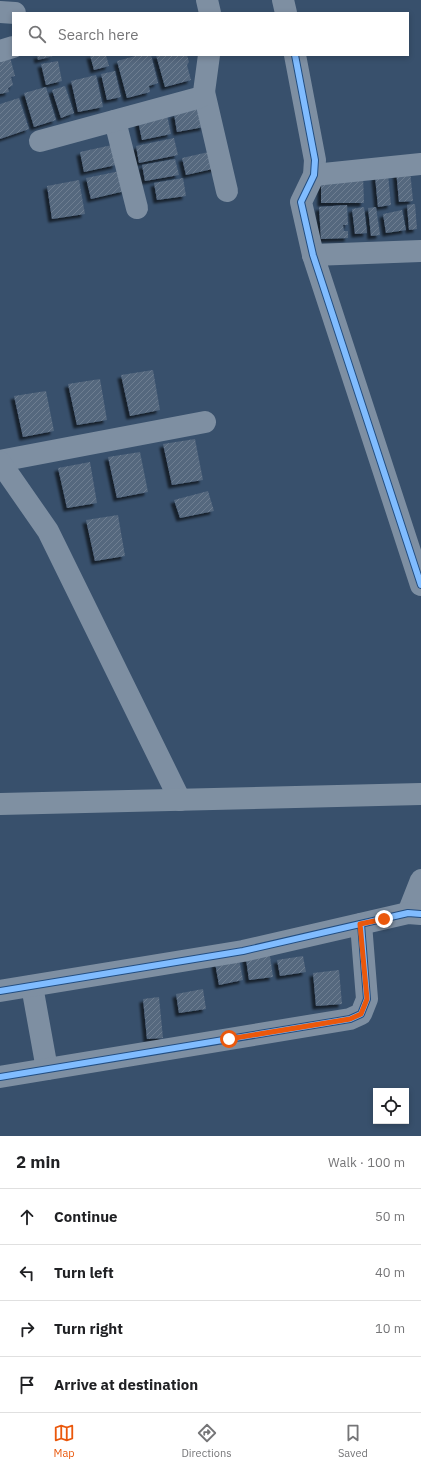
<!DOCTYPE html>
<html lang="en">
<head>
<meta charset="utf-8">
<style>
	body { margin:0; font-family:"IBM Plex Sans",sans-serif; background:#f2f2f2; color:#202124 }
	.controls { position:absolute; right:12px; bottom:12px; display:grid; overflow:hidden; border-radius:0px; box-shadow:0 2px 6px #0003 }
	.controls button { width:36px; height:36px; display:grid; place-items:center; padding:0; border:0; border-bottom:1px solid #e0e0e0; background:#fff; color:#202124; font:20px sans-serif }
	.stop { position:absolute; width:12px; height:12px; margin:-9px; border:3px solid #ea580c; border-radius:50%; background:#fff }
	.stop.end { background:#ea580c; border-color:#fff; box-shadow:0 1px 4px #0008 }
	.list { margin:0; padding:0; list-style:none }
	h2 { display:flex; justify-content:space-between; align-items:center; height:52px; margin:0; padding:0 16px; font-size:17px }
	h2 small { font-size:13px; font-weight:400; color:#757577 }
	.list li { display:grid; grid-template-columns:26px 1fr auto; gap:12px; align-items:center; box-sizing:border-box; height:56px; padding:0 16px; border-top:1px solid #e0e0e0 }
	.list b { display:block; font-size:15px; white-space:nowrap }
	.list em { font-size:13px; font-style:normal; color:#757577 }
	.icon { flex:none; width:22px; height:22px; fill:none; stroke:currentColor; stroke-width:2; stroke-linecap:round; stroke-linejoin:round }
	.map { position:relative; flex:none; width:421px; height:1136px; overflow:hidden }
	.search { position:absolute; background:#fff; box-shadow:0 2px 6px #0003; left:12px; right:12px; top:12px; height:44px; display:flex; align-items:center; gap:10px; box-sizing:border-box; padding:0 14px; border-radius:0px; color:#757577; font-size:15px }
	.sheet { height:276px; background:#fff }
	nav { display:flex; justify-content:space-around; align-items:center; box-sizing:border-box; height:56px; border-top:1px solid #e0e0e0; background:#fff; font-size:11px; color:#757577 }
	nav a { display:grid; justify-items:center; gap:2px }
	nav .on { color:#ea580c }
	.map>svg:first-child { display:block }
</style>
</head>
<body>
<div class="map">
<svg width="421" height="1136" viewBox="0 0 421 1136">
	<defs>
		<pattern id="building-hatch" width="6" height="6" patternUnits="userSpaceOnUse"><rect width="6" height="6" fill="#54677e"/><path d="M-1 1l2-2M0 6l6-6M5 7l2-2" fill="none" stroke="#6e7e91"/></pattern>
		<filter id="shadow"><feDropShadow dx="-3.5" dy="3.5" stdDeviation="1" flood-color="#0009"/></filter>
	</defs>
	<rect width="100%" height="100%" fill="#38506c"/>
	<g fill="url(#building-hatch)" filter="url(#shadow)">
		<path d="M 37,55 L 53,55 L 53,56 L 38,60 Z"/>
		<path d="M 90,55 L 106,55 L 109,66 L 94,70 Z"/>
		<path d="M 139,55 L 151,55 L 158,83 L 149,86 L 150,92 L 127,98 L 117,61 Z"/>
		<path d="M 156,55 L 187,55 L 189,62 L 187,65 L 191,80 L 165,87 Z"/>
		<path d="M 10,57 L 15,76 L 11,77 L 13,85 L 8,88 L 9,92 L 0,94 L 0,60 Z"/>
		<path d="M 58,61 L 62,81 L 46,85 L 41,64 Z"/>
		<path d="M 115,71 L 121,97 L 107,100 L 101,74 Z"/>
		<path d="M 96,75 L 103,107 L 78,112 L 71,81 Z"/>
		<path d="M 65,86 L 74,113 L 61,118 L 52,90 Z"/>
		<path d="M 46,87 L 56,120 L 34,127 L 24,93 Z"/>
		<path d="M 19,98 L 29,129 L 0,139 L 0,104 Z"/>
		<path d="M 200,109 L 204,127 L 177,132 L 174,114 Z"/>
		<path d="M 167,115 L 171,134 L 142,140 L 138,121 Z"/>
		<path d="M 174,138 L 178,155 L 139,163 L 136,146 Z"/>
		<path d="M 112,145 L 116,165 L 84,172 L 80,152 Z"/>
		<path d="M 213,151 L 217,168 L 186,175 L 182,158 Z"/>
		<path d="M 175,159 L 179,175 L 145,181 L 142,165 Z"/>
		<path d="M 396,170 L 410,170 L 413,201 L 399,202 Z"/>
		<path d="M 120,171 L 125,191 L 91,199 L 86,178 Z"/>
		<path d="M 388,174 L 391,205 L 378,207 L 375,176 Z"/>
		<path d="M 321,175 L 363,175 L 364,203 L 321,203 Z"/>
		<path d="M 183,178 L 186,196 L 157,200 L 154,183 Z"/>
		<path d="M 79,180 L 85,214 L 52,219 L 47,186 Z"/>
		<path d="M 415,204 L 417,229 L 409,230 L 407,205 Z"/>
		<path d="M 347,205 L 348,225 L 343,225 L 344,231 L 348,231 L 348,238 L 321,239 L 319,207 Z"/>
		<path d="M 364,207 L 367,233 L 355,234 L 352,209 Z"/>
		<path d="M 376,207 L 380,235 L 371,236 L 368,208 Z"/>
		<path d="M 402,210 L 406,230 L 386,233 L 383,214 Z"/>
		<path d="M 153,370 L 160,410 L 130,416 L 121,375 Z"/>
		<path d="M 100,379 L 107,420 L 77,425 L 68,384 Z"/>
		<path d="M 46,391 L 54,431 L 23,437 L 14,396 Z"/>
		<path d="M 195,439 L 203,480 L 172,485 L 163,444 Z"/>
		<path d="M 140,452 L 148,492 L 117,498 L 108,457 Z"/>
		<path d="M 90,462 L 97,503 L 67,508 L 58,468 Z"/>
		<path d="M 208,491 L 214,511 L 180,518 L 174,500 Z"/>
		<path d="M 118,515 L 125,556 L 95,561 L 86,520 Z"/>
		<path d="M 269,949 L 273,977 L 249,980 L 245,952 Z"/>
		<path d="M 303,956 L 306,972 L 280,976 L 277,960 Z"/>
		<path d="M 239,959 L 243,980 L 219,985 L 215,963 Z"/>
		<path d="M 339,970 L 342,1004 L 316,1006 L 313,973 Z"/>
		<path d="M 203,989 L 206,1009 L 179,1013 L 176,994 Z"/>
		<path d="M 159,997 L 163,1038 L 147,1039 L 143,999 Z"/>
	</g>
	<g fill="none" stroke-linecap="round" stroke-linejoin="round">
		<g stroke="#7e8fa2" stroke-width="22">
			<path d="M 207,0 L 210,13"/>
			<path d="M 283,0 L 286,13"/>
			<path d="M 0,12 L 15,13"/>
			<path d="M 0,51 L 13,47"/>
			<path d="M 295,55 L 315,160 L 314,175 L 301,202 L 313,255 L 421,585"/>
			<path d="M 204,92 L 227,191"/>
			<path d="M 115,121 L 137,208"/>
			<path d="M 40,141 L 198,98 L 202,96 L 204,92 L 209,55"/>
			<path d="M 314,175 L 421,164"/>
			<path d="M 313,255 L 421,251"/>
			<path d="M 0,461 L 205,422"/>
			<path d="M 0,462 L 48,531 L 180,800"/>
			<path d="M 408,913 L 421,880"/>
			<path d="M 32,986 L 47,1069"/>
			<path d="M 0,991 L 243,951 L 408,913 L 421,914"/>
			<path d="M 0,1077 L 350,1019 L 361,1014 L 367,999 L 361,924"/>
		</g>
		<path stroke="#7f90a2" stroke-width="22" d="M 0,804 L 421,794"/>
		<defs>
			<g id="cycleway">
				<path d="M 295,55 L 315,160 L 314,175 L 301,202 L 313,255 L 421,585"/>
				<path d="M 0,991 L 243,951 L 408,913 L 421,914"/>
				<path d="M 0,1077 L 350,1019 L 361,1014 L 367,999 L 361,924"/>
			</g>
		</defs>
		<use href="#cycleway" stroke="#224e82" stroke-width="8"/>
		<use href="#cycleway" stroke="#80bcff" stroke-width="6"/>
	</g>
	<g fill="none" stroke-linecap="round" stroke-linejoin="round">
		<path stroke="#ea580c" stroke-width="5" d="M 229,1039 L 350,1019 L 361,1014 L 367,999 L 360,924 L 384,919"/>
	</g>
</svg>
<div class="controls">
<button><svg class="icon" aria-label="locate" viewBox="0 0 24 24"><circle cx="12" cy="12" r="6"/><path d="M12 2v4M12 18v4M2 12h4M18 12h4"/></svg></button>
</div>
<div class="stop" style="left:229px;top:1039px"></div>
<div class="stop end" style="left:384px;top:919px"></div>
<div class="search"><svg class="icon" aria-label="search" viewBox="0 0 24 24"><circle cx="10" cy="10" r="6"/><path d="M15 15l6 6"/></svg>Search here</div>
</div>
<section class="sheet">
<h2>2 min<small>Walk · 100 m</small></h2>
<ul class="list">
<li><svg class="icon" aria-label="ahead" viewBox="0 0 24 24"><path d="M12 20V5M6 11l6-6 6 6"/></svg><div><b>Continue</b></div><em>50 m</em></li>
<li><svg class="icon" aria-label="left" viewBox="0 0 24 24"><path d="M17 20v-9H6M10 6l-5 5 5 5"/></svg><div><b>Turn left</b></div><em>40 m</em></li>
<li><svg class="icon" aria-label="right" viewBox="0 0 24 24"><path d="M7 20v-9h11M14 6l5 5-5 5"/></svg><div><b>Turn right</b></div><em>10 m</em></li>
<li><svg class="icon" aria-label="arrive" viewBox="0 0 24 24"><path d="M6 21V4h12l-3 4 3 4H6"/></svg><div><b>Arrive at destination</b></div></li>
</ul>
</section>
<nav>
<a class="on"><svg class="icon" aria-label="map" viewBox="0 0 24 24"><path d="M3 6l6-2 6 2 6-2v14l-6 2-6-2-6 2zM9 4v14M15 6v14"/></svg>Map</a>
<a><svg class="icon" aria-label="directions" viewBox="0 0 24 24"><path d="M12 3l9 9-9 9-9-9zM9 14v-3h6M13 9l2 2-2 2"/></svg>Directions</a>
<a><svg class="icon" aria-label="saved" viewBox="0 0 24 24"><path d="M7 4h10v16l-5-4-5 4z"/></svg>Saved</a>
</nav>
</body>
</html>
